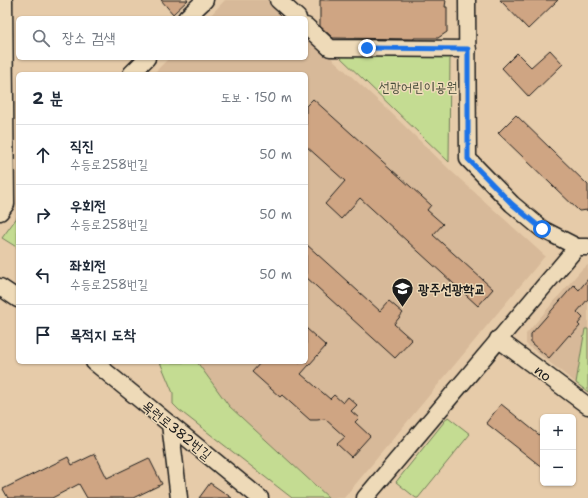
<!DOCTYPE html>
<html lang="ko">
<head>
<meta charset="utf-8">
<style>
	body { margin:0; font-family:"Shantell Sans","Poor Story",sans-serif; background:#f6f6f7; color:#1f2937 }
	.controls { position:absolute; right:12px; bottom:12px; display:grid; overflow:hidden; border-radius:6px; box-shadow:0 1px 3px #0004 }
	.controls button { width:36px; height:36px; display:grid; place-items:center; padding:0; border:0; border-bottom:1px solid #e0e1e3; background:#fff; color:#1f2937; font:20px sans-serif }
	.stop { position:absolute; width:12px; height:12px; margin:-9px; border:3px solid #1a73e8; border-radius:50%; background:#fff }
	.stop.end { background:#1a73e8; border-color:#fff; box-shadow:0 1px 4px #0008 }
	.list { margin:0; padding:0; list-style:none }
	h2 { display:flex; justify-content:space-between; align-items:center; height:52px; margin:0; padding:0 16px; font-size:17px }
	h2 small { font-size:13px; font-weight:400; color:#747a83 }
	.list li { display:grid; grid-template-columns:26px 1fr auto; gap:12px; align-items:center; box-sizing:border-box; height:60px; padding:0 16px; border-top:1px solid #e0e1e3 }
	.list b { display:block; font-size:15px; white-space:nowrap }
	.list p { margin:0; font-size:13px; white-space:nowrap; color:#747a83 }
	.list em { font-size:13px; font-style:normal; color:#747a83 }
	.icon { flex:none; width:22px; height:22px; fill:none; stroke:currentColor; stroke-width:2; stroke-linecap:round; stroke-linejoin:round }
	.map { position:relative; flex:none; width:588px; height:498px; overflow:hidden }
	.search { position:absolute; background:#fff; box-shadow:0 1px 3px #0004; left:16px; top:16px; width:292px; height:44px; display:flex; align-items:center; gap:10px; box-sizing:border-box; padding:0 14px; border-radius:6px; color:#747a83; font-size:15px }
	.panel { position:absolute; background:#fff; box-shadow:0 1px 3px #0004; left:16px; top:72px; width:292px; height:292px; border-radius:6px }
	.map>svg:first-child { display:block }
</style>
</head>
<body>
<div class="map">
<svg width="588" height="498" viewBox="0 0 588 498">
	<rect width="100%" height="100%" fill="#e6cba9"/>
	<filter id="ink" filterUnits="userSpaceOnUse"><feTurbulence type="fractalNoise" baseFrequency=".025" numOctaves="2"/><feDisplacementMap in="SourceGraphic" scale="8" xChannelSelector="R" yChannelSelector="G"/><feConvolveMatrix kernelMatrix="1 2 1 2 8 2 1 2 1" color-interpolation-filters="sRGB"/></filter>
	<g filter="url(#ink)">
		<g fill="#d7b999">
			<path d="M 225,0 L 269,0 L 288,18 L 208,18 Z"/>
			<path d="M 306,35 L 384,106 L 451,171 L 545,256 L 344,498 L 329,498 L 229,406 L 197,362 L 306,362 L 306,74 L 153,74 L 169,58 L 306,58 Z"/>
			<path d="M 588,265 L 588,329 L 585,329 L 576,383 L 526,344 L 526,334 L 582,269 Z"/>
		</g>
		<g fill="#c4dc92" stroke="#707c57">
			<path d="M 450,55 L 449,162 L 339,56 Z"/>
			<path d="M 18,216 L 18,248 L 2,238 Z"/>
			<path d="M 585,329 L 588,329 L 588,392 L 576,383 Z"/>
			<path d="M 160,362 L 197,362 L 229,406 L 329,498 L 292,498 L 179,410 L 173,404 L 173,393 Z"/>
			<path d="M 448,417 L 470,434 L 418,498 L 416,498 L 396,482 Z"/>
		</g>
		<g fill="#cfa583" stroke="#1c1c1c">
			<path d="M 161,0 L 188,0 L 173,14 Z"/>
			<path d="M 320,0 L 446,0 L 445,7 L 447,7 L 447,32 L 438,38 L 414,38 L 414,39 L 333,38 L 320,26 Z"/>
			<path d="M 500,0 L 558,0 L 528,29 Z"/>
			<path d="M 550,50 L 563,64 L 529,97 L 502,68 L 517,53 L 531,67 Z"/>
			<path d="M 313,99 L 431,205 L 427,210 L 443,224 L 433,235 L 493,289 L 478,306 L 360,198 L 341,219 L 325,204 L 345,181 L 306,146 L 306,106 Z"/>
			<path d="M 516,115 L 588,185 L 588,210 L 579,211 L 498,133 Z"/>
			<path d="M 306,244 L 380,311 L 389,301 L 403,313 L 394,324 L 412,340 L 395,358 L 306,277 Z"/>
			<path d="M 588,279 L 588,299 L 577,312 L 583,318 L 578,324 L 580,326 L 571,336 L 569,335 L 549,358 L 531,343 L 531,334 L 574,285 L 579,290 Z"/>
			<path d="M 306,328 L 326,346 L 301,374 L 330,399 L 334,395 L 343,403 L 348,397 L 357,405 L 351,411 L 359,418 L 355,422 L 370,436 L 351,457 L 337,444 L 345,437 L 325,419 L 317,420 L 310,420 L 282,395 L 280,397 L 252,372 L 261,362 L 306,362 Z"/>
			<path d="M 501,404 L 543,438 L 543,468 L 486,423 Z"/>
			<path d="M 95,454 L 107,478 L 149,458 L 162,484 L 133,498 L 87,498 L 79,484 L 52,498 L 8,498 L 3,489 L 68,457 L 72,465 Z"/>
			<path d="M 210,483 L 232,498 L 199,498 Z"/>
		</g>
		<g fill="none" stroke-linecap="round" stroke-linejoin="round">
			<defs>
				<g id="minor">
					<path d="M 278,0 L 298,18"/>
					<path d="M 467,0 L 468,159 L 512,204 L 542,229 L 577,247 L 588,247"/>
					<path d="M 186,18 L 205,0"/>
					<path d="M 306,26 L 330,48 L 468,49"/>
					<path d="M 131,74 L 147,58"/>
					<path d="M 0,212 L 6,204 L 4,0"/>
					<path d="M 0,287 L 18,299"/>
					<path d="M 498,339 L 588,406"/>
					<path d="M 94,362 L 260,498"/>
					<path d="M 170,424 L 179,498"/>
					<path d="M 365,498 L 577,247"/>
				</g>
			</defs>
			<use href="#minor" stroke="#1c1c1c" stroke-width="19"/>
			<use href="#minor" stroke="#eedab8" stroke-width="16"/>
		</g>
	</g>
	<g fill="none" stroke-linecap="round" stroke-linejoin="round" filter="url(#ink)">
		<path stroke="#1a73e8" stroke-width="5" d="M 367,48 L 468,49 L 468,159 L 512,204 L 542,229"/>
	</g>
	<defs>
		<symbol id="school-pin" viewBox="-11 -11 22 30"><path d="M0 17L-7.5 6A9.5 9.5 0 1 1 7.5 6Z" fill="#1c1c1c" stroke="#eedab8"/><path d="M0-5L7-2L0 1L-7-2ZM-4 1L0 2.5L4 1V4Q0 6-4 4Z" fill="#fff"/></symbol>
	</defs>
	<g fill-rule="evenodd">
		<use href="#school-pin" x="390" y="276" width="25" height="34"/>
	</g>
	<g text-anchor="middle" stroke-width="3" stroke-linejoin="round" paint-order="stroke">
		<g font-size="14" fill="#464c3a" stroke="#eedab8">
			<text x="418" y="92">선광어린이공원</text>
		</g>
		<g font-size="14" font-weight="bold" fill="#1c1c1c" stroke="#eedab8" text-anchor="start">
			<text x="418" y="294">광주선광학교</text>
		</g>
		<g font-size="14" fill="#1c1c1c" stroke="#eedab8">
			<text transform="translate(543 373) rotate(37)" y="5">no</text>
			<text transform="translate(177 430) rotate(39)" y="5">목련로382번길</text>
		</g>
	</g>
</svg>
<div class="controls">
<button>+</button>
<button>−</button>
</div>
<div class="stop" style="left:542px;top:229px"></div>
<div class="stop end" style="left:367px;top:48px"></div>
<div class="search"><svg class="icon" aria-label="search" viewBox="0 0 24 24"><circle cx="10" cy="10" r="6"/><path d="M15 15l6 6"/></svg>장소 검색</div>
<section class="panel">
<h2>2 분<small>도보 · 150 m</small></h2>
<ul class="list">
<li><svg class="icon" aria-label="ahead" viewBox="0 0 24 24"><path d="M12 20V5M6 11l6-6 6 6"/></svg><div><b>직진</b><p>수등로258번길</p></div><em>50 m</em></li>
<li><svg class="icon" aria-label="right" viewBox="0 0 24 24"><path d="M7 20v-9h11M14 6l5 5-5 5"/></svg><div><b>우회전</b><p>수등로258번길</p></div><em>50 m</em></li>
<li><svg class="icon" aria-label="left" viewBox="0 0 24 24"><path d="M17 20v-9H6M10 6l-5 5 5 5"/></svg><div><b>좌회전</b><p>수등로258번길</p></div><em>50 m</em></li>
<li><svg class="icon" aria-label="arrive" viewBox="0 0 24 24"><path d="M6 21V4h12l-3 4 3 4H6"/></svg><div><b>목적지 도착</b></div></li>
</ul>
</section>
</div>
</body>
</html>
